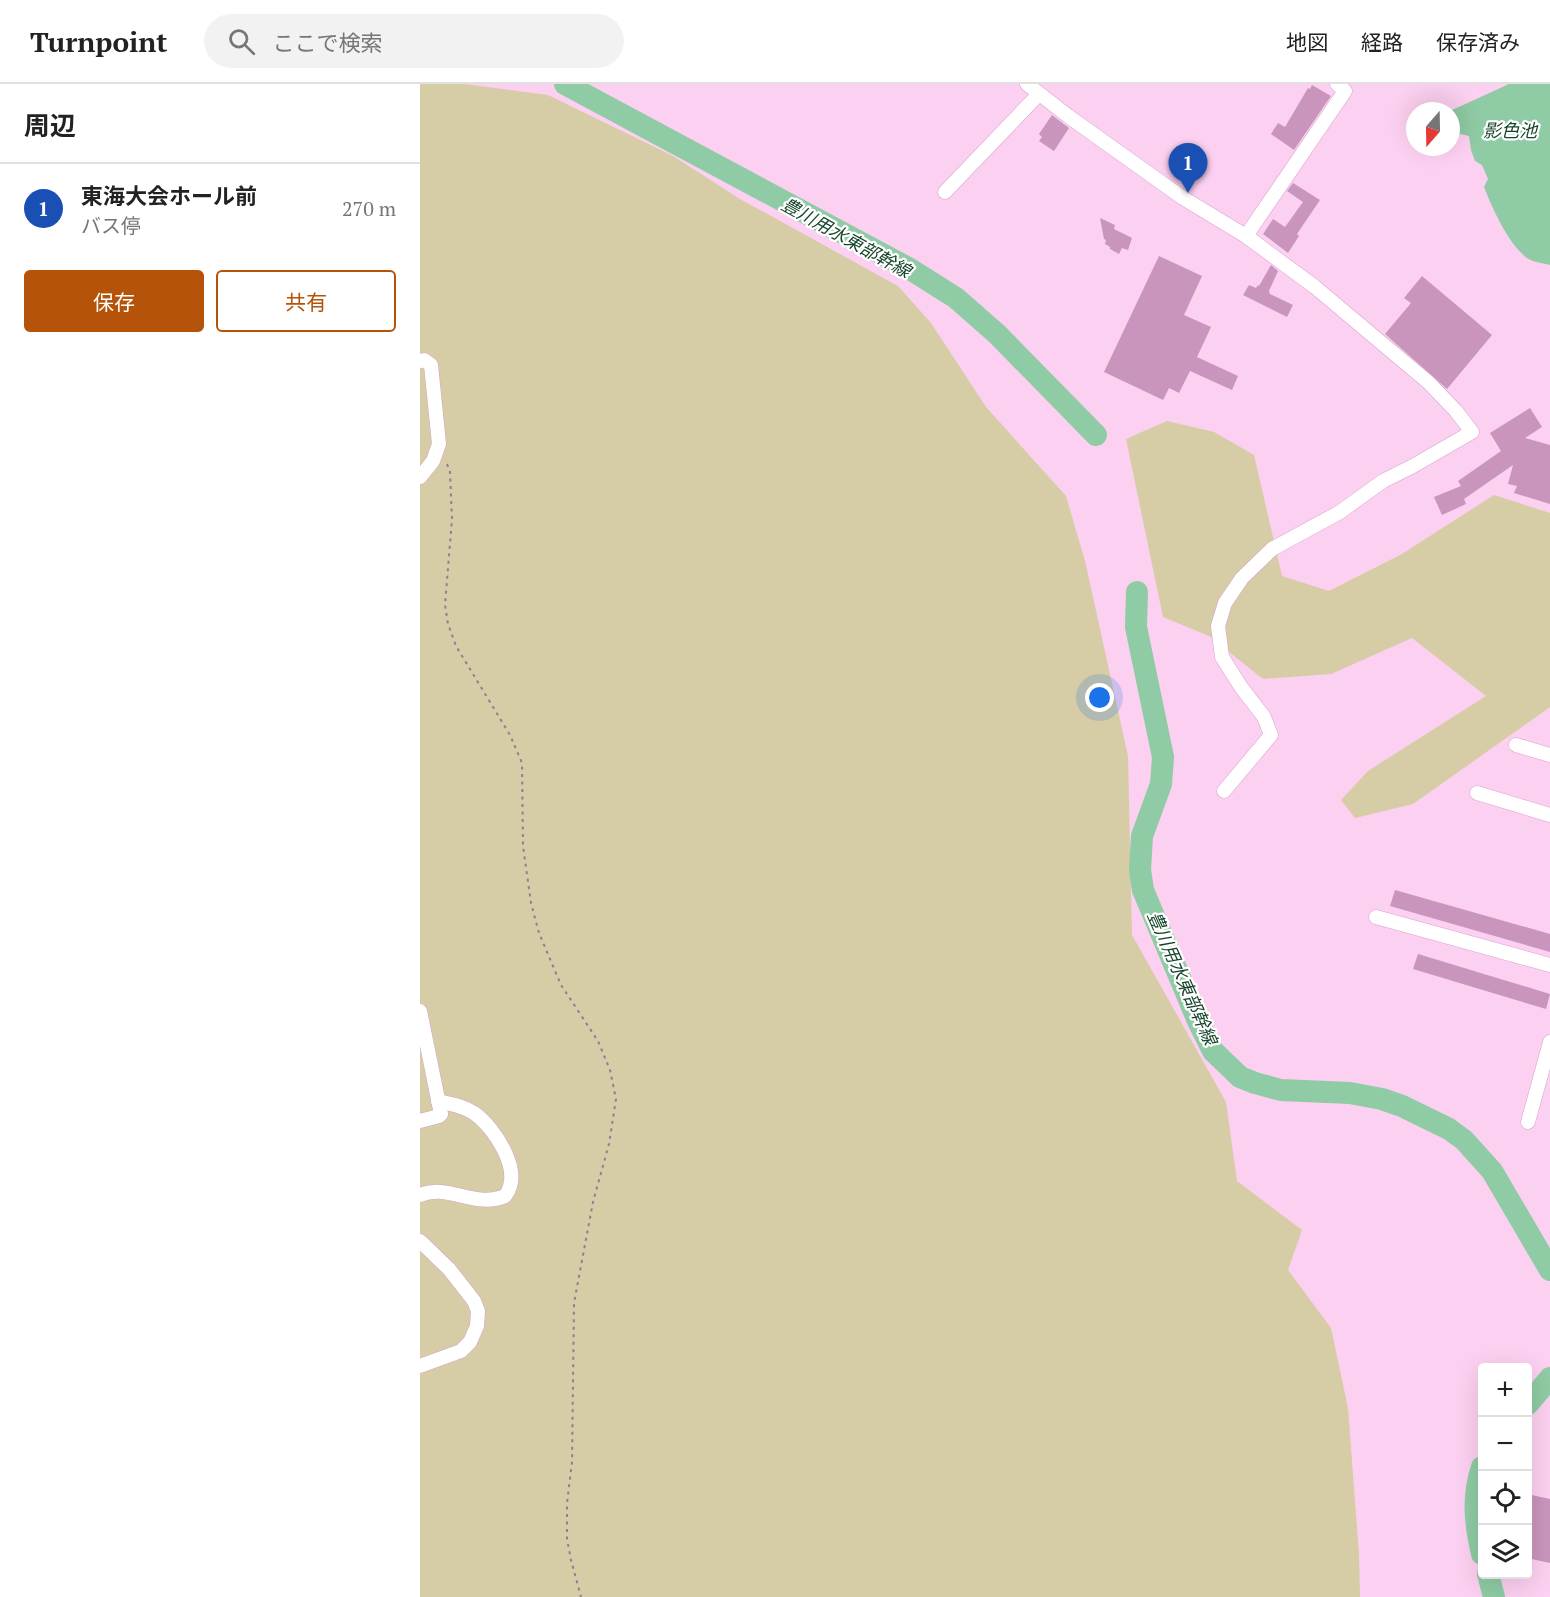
<!DOCTYPE html>
<html lang="ja">
<head>
<meta charset="utf-8">
<style>
	body { margin:0; font-family:"PT Serif","Noto Sans JP",serif; background:#f2f2f2; color:#222 }
	.controls { position:absolute; right:18px; bottom:18px; display:grid; overflow:hidden; border-radius:6px; box-shadow:0 6px 24px #0002 }
	.controls button { width:54px; height:54px; display:grid; place-items:center; padding:0; border:0; border-bottom:2px solid #e0e0e0; background:#fff; color:#222; font:30px sans-serif }
	.compass { position:absolute; left:986px; top:18px; width:54px; height:54px; border-radius:50%; background:#fff; box-shadow:0 6px 24px #0002; rotate:200deg }
	.you { position:absolute; left:680px; top:614px; width:21px; height:21px; margin:-15px; border:4px solid #fff; border-radius:50%; background:#1a73e8; box-shadow:0 0 0 9px #1a73e833 }
	.badge { display:grid; place-items:center; width:39px; height:39px; border-radius:50%; background:#b45309; color:#fff; font-size:20px; font-weight:700 }
	.pin { position:absolute; translate:-50% -50px; filter:drop-shadow(0 2px 3px #0008) }
	.pin::after { content:''; position:absolute; top:32px; width:21px; height:18px; background:inherit; clip-path:polygon(0 0,100% 0,50% 100%) }
	.list { margin:0; padding:0; list-style:none }
	h2 { display:flex; justify-content:space-between; align-items:center; height:78px; margin:0; padding:0 24px; font-size:26px }
	h2 small { font-size:20px; font-weight:400; color:#767676 }
	.list li { display:grid; grid-template-columns:39px 1fr auto; gap:18px; align-items:center; box-sizing:border-box; height:90px; padding:0 24px; border-top:2px solid #e0e0e0 }
	.list b { display:block; font-size:22px; white-space:nowrap }
	.list p { margin:0; font-size:20px; white-space:nowrap; color:#767676 }
	.list em { font-size:20px; font-style:normal; color:#767676 }
	.actions { display:flex; gap:12px; padding:18px 24px }
	.actions a { flex:1; padding:14px 0; border:2px solid #b45309; border-radius:6px; text-align:center; font-size:21px; color:#b45309 }
	.actions .main { background:#b45309; color:#fff }
	.icon { flex:none; width:33px; height:33px; fill:none; stroke:currentColor; stroke-width:2; stroke-linecap:round; stroke-linejoin:round }
	.map { position:relative; flex:none; width:1130px; height:1513px; overflow:hidden }
	header { display:flex; align-items:center; gap:36px; box-sizing:border-box; height:84px; padding:0 30px; background:#fff; border-bottom:2px solid #e0e0e0 }
	header strong { font-size:28px }
	nav { display:flex; gap:33px; margin-inline-start:auto; font-size:21px }
	.search { width:420px; height:54px; background:#f2f2f2; display:flex; align-items:center; gap:15px; box-sizing:border-box; padding:0 21px; border-radius:33px; color:#767676; font-size:22px }
	main { display:flex }
	aside { flex:1; background:#fff }
	.map>svg:first-child { display:block }
</style>
</head>
<body>
<header>
<strong>Turnpoint</strong>
<div class="search"><svg class="icon" aria-label="search" viewBox="0 0 24 24"><circle cx="10" cy="10" r="6"/><path d="M15 15l6 6"/></svg>ここで検索</div>
<nav><a>地図</a><a>経路</a><a>保存済み</a></nav>
</header>
<main>
<aside>
<h2>周辺<small></small></h2>
<ul class="list">
<li><span class="badge" style="background:#1a4fb4">1</span><div><b>東海大会ホール前</b><p>バス停</p></div><em>270 m</em></li>
</ul>
<div class="actions"><a class="main">保存</a><a>共有</a></div>
</aside>
<div class="map">
<svg width="1130" height="1513" viewBox="0 0 1130 1513">
	<rect width="100%" height="100%" fill="#fcd0f0"/>
	<g fill="#d6cca5">
		<path d="M 0,0 L 45,0 L 128,11 L 253,72 L 320,115 L 478,202 L 511,239 L 566,323 L 646,412 L 665,477 L 708,672 L 712,851 L 806,1018 L 817,1097 L 882,1146 L 868,1186 L 911,1244 L 928,1324 L 939,1470 L 940,1513 L 0,1513 Z"/>
		<path d="M 747,337 L 794,348 L 834,371 L 862,492 L 909,507 L 982,470 L 1074,411 L 1130,429 L 1130,623 L 993,720 L 935,734 L 921,716 L 948,687 L 1066,612 L 992,554 L 911,590 L 843,595 L 789,552 L 743,533 L 706,355 Z"/>
	</g>
	<path fill="#8fcba4" d="M 1089,0 L 1130,0 L 1130,181 C 1123,179 1112,178 1107,174 C 1088,159 1073,126 1064,103 L 1068,95 L 1062,81 L 1055,77 L 1051,66 L 1049,52 L 1036,49 L 1031,38 L 1030,27 Z"/>
	<g fill="none" stroke-linecap="round" stroke-linejoin="round">
		<g stroke="#8fcba4" stroke-width="22">
			<path d="M 145,0 L 490,185 L 536,214 L 577,250 L 676,351"/>
			<path d="M 717,508 L 716,543 L 743,673 L 741,700 L 722,752 L 720,786 L 723,806 L 778,937 L 793,967 L 820,993 L 835,999 L 861,1006 L 930,1009 L 962,1015 L 982,1022 L 1029,1045 L 1044,1056 L 1072,1087 L 1130,1186"/>
			<path d="M 1108,1320 L 1130,1294"/>
			<path d="M 1062,1383 C 1052,1413 1055,1440 1062,1470"/>
			<path d="M 1068,1490 L 1074,1513"/>
		</g>
	</g>
	<g fill="#c995bc">
		<path d="M 892,1 L 911,12 L 874,66 L 851,50 L 858,39 L 865,43 L 888,4 L 890,5 Z"/>
		<path d="M 632,31 L 649,44 L 634,67 L 619,57 L 622,53 L 619,50 Z"/>
		<path d="M 873,99 L 900,116 L 877,150 L 879,152 L 868,169 L 843,150 L 853,135 L 865,143 L 883,118 L 867,107 Z"/>
		<path d="M 680,134 L 695,141 L 694,145 L 712,154 L 708,166 L 702,164 L 699,170 L 690,165 L 690,163 L 685,160 L 686,156 L 684,155 Z"/>
		<path d="M 739,172 L 782,192 L 764,231 L 791,243 L 777,273 L 818,292 L 812,306 L 770,287 L 759,309 L 749,304 L 743,316 L 684,288 Z"/>
		<path d="M 851,181 L 858,187 L 849,207 L 850,210 L 873,221 L 867,233 L 823,211 L 829,201 L 836,204 L 838,201 L 839,202 Z"/>
		<path d="M 1002,192 L 1072,251 L 1027,305 L 965,250 L 991,219 L 984,214 Z"/>
		<path d="M 1110,324 L 1122,343 L 1105,354 L 1130,361 L 1130,420 L 1094,409 L 1097,402 L 1088,400 L 1093,381 L 1044,415 L 1046,420 L 1022,431 L 1014,413 L 1041,402 L 1038,397 L 1081,367 L 1070,349 Z"/>
		<path d="M 975,806 L 1130,850 L 1130,868 L 970,822 Z"/>
		<path d="M 998,870 L 1130,910 L 1126,925 L 993,885 Z"/>
		<path d="M 1107,1410 L 1130,1415 L 1130,1479 L 1107,1474 Z"/>
	</g>
	<g fill="none" stroke-linecap="round" stroke-linejoin="round">
		<defs>
			<g id="minor">
				<path d="M 607,0 L 648,32 L 763,114 L 826,152 L 895,203 L 1008,298 L 1036,327 L 1052,348 L 993,382 L 963,397 L 920,428 L 852,465 L 822,494 L 805,519 L 798,542 L 802,573 L 821,603 L 844,633 L 851,651 L 804,707"/>
				<path d="M 525,108 L 619,10"/>
				<path d="M 826,152 L 925,7 L 917,0"/>
				<path d="M 0,277 L 4,276 L 11,281 L 19,360 L 13,377 L 0,393"/>
				<path d="M 1096,661 L 1130,671"/>
				<path d="M 1057,709 L 1130,731"/>
				<path d="M 956,833 L 1130,881"/>
				<path d="M 0,927 L 21,1030 L 19,1032 L 0,1037"/>
				<path d="M 1108,1038 L 1130,958"/>
				<path d="M 0,1111 C 28,1099 55,1125 85,1112 C 104,1088 75,1044 54,1029 C 44,1022 31,1020 18,1017"/>
				<path d="M 0,1157 L 29,1185 L 54,1217 L 58,1227 L 57,1242 L 50,1258 L 41,1267 L 0,1282"/>
			</g>
		</defs>
		<use href="#minor" stroke="#d7a3ca" stroke-width="15"/>
		<path stroke="#9a7a92" stroke-width="2" stroke-dasharray="3 4.5" stroke-linecap="butt" d="M 27,380 L 30,388 L 32,435 L 25,521 L 28,540 L 36,562 L 90,651 L 102,679 L 103,762 L 111,819 L 119,849 L 141,901 L 178,957 L 190,986 L 196,1015 L 189,1060 L 173,1118 L 154,1219 L 152,1378 L 147,1419 L 147,1455 L 151,1476 L 161,1513"/>
		<use href="#minor" stroke="#fff" stroke-width="14"/>
	</g>
	<g text-anchor="middle" stroke-width="4.5" stroke-linejoin="round" paint-order="stroke">
		<g font-size="18" font-style="italic" fill="#16442a" stroke="#fff">
			<text x="1090" y="53">影色池</text>
			<text transform="translate(426 154) rotate(29)" y="6">豊川用水東部幹線</text>
			<text transform="translate(762 894) rotate(66)" y="6">豊川用水東部幹線</text>
		</g>
	</g>
</svg>
<div class="controls">
<button>+</button>
<button>−</button>
<button><svg class="icon" aria-label="locate" viewBox="0 0 24 24"><circle cx="12" cy="12" r="6"/><path d="M12 2v4M12 18v4M2 12h4M18 12h4"/></svg></button>
<button><svg class="icon" aria-label="layers" viewBox="0 0 24 24"><path d="M12 4l9 5-9 5-9-5zM3 14l9 5 9-5"/></svg></button>
</div>
<svg class="compass" viewBox="-18 -18 36 36"><path d="M0-13l5 13h-10z" fill="#e53935"/><path d="M0 13l5-13h-10z" fill="#767676"/></svg>
<div class="you"></div>
<div class="pin badge" style="left:768px;top:109px;background:#1a4fb4">1</div>
</div>
</main>
</body>
</html>
